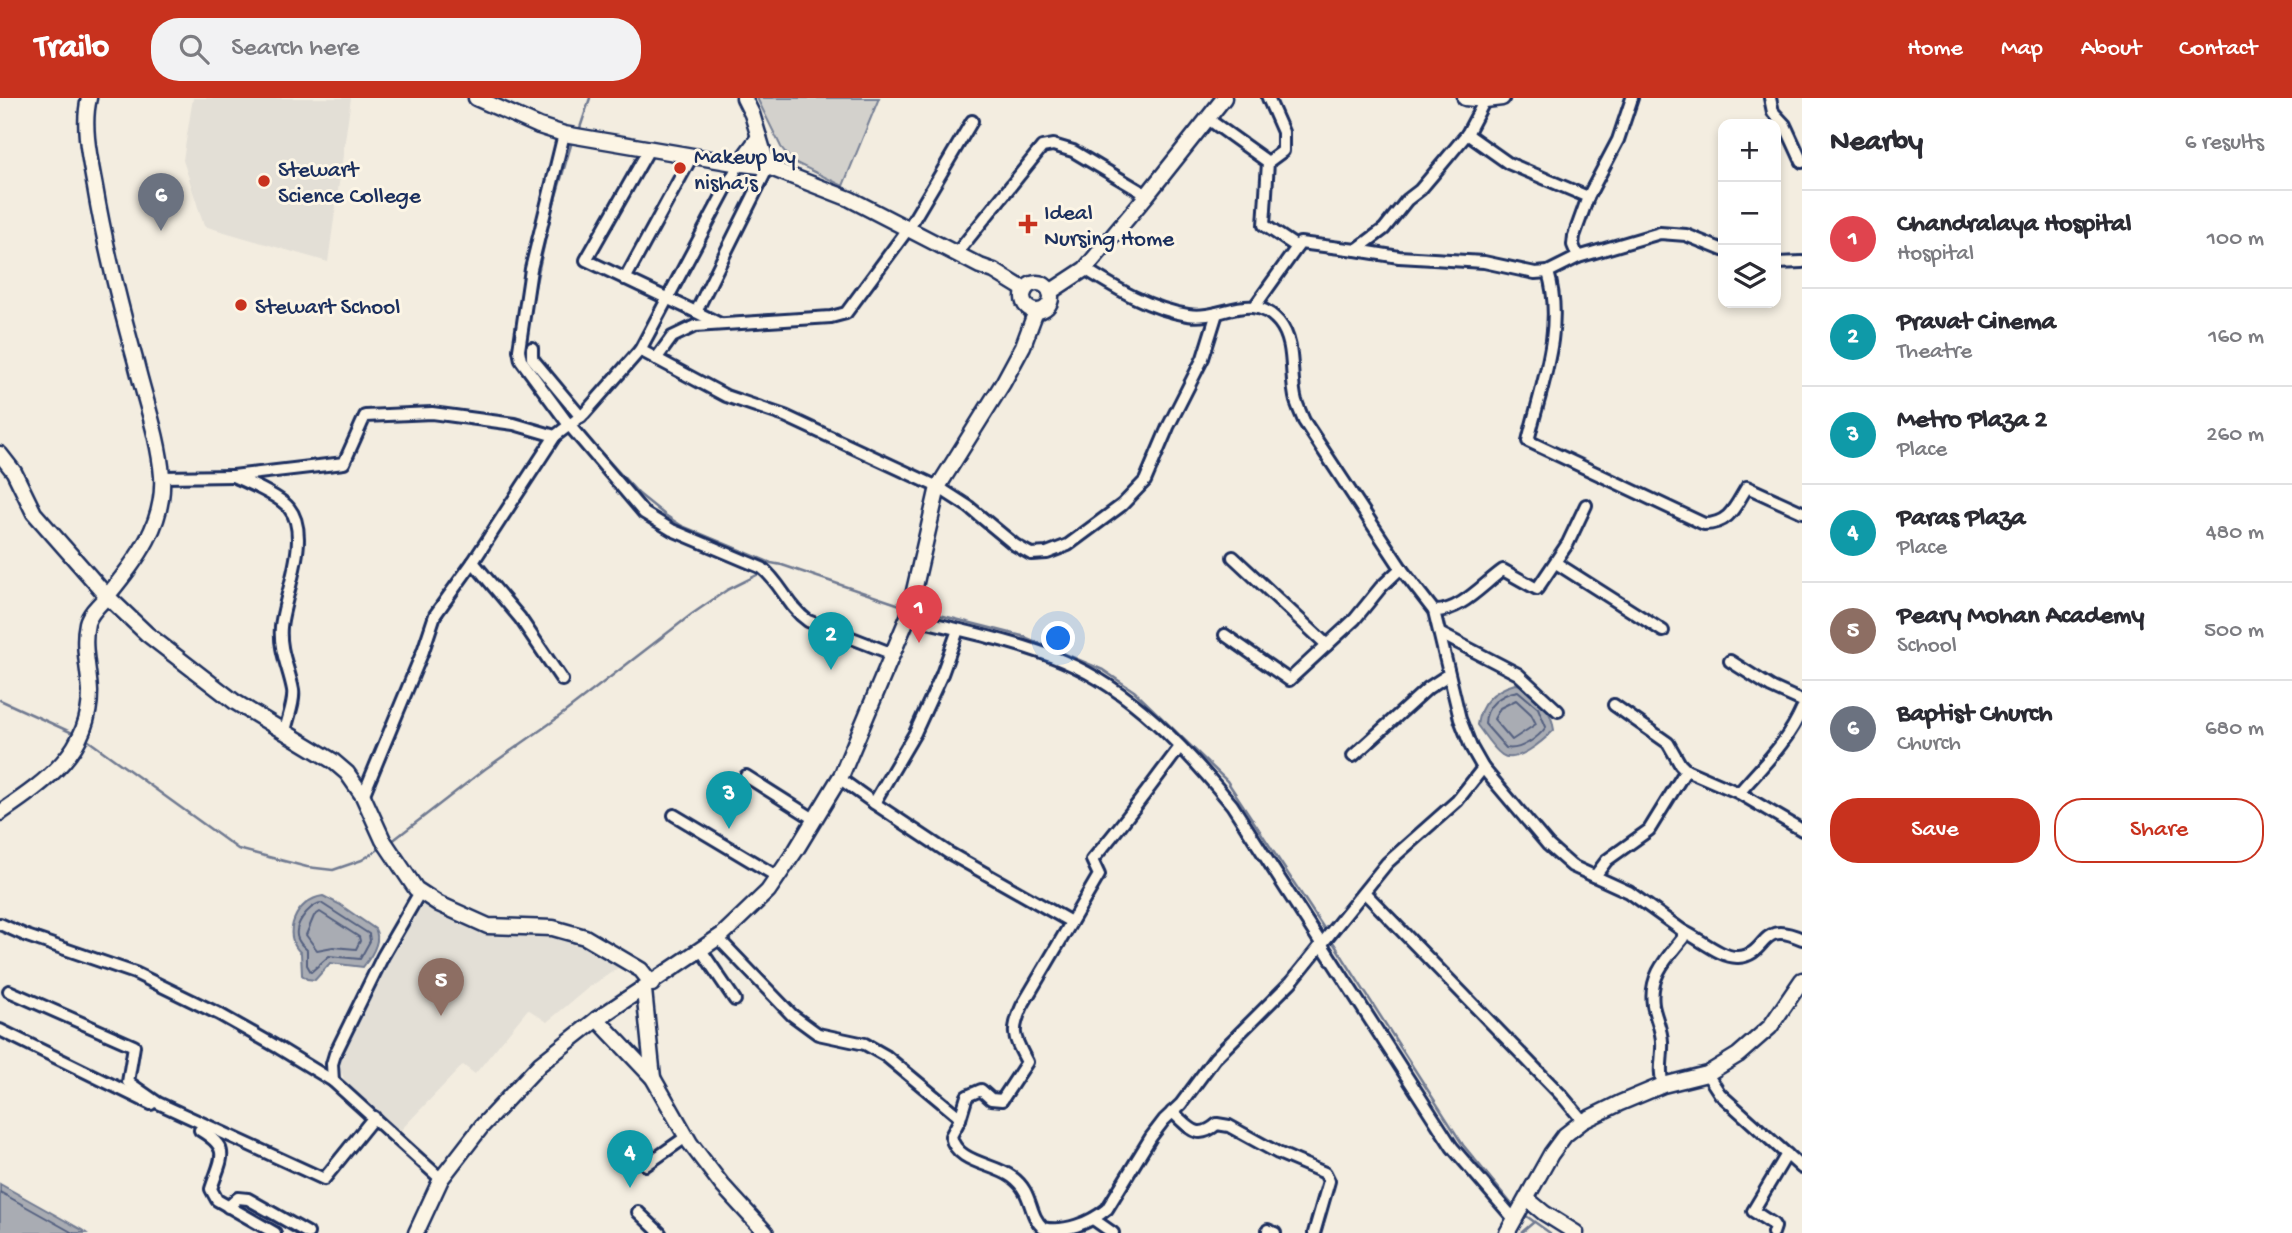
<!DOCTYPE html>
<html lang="en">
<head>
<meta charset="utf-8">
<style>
	body { margin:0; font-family:"Gochi Hand",sans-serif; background:#f2f2f3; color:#2b2b33 }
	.controls { position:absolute; right:21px; top:21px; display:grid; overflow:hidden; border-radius:14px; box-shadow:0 4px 10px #0003 }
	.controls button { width:63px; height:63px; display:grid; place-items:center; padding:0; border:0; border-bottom:2px solid #e1e1e2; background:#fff; color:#2b2b33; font:35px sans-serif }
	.you { position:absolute; left:1059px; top:541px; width:24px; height:24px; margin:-18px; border:5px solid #fff; border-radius:50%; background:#1a73e8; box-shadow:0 0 0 10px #1a73e833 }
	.badge { display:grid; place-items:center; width:46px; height:46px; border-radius:50%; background:#c8321e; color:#fff; font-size:23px; font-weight:700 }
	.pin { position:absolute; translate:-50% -58px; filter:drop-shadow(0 2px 4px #0008) }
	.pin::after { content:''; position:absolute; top:37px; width:24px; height:21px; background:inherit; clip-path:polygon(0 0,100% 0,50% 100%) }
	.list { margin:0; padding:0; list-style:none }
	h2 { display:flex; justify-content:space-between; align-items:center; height:91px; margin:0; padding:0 28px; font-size:30px }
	h2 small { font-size:23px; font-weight:400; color:#7c7c81 }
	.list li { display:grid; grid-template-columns:46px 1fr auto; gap:21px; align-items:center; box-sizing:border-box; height:98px; padding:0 28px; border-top:2px solid #e1e1e2 }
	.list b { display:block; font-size:26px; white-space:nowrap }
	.list p { margin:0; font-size:23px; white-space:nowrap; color:#7c7c81 }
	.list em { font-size:23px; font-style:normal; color:#7c7c81 }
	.actions { display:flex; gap:14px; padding:21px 28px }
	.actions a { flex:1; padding:16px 0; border:2px solid #c8321e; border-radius:28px; text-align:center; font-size:24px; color:#c8321e }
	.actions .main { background:#c8321e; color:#fff }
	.icon { flex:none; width:38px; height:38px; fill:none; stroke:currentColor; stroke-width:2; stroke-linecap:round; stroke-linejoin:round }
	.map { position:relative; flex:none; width:1802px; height:1135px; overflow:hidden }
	header { display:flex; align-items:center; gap:42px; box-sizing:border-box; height:98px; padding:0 35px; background:#c8321e; color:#fff }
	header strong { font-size:33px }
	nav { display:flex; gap:38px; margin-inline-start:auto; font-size:24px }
	.search { width:490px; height:63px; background:#f2f2f3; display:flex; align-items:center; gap:18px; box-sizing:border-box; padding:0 24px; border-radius:28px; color:#7c7c81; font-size:26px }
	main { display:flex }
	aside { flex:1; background:#fff }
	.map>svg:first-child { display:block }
</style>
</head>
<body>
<header>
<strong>Trailo</strong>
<div class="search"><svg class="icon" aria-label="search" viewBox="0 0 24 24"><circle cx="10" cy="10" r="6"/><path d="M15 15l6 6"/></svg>Search here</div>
<nav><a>Home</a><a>Map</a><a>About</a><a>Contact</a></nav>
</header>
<main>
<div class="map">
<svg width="1802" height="1135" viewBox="0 0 1802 1135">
	<rect width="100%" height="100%" fill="#f3ede0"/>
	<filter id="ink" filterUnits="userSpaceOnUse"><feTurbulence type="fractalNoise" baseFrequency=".0143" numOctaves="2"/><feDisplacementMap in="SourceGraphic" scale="14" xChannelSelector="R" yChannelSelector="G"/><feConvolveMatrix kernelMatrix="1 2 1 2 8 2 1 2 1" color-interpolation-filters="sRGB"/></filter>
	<g filter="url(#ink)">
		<g fill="#e3dfd6">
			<path d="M 193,0 L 351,0 L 328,164 L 204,128 L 183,62 Z"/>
			<path d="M 421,801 L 490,835 L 557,837 L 597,851 L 624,866 L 588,890 L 547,924 L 528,911 L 475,976 L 463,967 L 399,1034 L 345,984 L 341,973 L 341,959 L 352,939 L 349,937 Z"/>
		</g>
		<path fill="#d3d1cc" stroke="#778095" stroke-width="2" d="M 757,0 L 879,0 L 843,88 L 792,63 L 781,49 Z"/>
		<g fill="#a9acb3" stroke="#707a91" stroke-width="2">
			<path d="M 1515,586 C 1535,587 1552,614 1554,632 C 1544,642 1516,667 1502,657 C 1492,650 1484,636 1477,627 C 1480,604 1494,592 1515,586 Z"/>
			<path d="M 323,798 L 339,806 L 375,831 C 382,843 371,859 363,869 L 330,865 L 315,882 L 307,881 L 302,877 L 301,855 C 280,837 297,801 323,798 Z"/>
			<path d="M 0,1086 L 82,1132 L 86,1135 L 0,1135 Z"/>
		</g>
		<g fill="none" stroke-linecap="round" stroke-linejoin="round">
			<g stroke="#546180" stroke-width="2">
				<path d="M 1518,593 L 1538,610 L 1546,629 C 1538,640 1520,653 1506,650 L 1485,626 C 1485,607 1501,596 1518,593 Z"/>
				<path d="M 1516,602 L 1531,616 L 1536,626 L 1512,642 L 1494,621 L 1500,610 Z"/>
				<path d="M 321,805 L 369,836 L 370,843 L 360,861 L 329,858 L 311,874 L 307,867 L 307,852 C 304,849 301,847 299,843 C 291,830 308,807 321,805 Z"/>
				<path d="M 320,814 L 359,839 L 360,843 L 356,851 L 333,849 L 317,852 L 306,837 L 314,818 Z"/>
				<path d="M 0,1094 L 73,1135"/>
			</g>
			<g stroke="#707a91" stroke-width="2.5">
				<path d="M 580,30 L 590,0"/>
				<path d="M 532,203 L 551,115 L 571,47"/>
				<path d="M 576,327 L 639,396 L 665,417 L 682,428 L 771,465 L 782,467 L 906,509"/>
				<path d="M 916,511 L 1022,538 L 1103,572 L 1134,593 L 1227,683 L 1327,835"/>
				<path d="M 0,602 L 77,637"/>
				<path d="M 86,641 L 238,751 L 307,769 L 333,772 L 362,762 L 382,749"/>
				<path d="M 391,744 L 485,671 L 552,624 L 692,516 L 727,492 L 761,475"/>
				<path d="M 1331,841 L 1463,1047 L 1514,1109"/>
				<path d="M 1522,1115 L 1550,1135"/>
				<path d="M 1521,1135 L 1534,1124"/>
			</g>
			<defs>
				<g id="street">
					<path d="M 1268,0 L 1283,34 L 1283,53 L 1268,64"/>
					<path d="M 1770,0 L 1773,14 L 1785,27 L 1802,64"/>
					<path d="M 1208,21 L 1268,64 L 1264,127 L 1297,149"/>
					<path d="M 564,36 L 531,171 L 519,252 L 521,262 L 569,327 L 644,415 L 672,432 L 762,470 C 781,485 788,509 808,523 L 893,556"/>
					<path d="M 1467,36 L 1508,65 L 1588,99"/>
					<path d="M 649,51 L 586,162 L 696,214"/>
					<path d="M 1356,152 L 1399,159 L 1484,164 L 1535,175 L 1548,174 L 1578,159 L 1660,135 L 1686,137 L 1723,152"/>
					<path d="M 956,156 L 1042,49 L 1053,47 L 1073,53 L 1147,97"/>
					<path d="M 1578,159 L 1573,147 L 1574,138 L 1588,99 L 1618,42 L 1632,0"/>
					<path d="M 1776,165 L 1802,164"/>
					<path d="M 1085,171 C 1117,191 1150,211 1188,217 C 1222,223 1251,191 1279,224 C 1297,246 1289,278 1296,303 C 1298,309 1301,316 1304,323 L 1403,473 L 1434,513 L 1460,621 L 1471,649 L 1483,670 L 1548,747 L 1572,768 L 1629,794 L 1683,833 L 1683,840 C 1666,861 1649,878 1653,907 C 1655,919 1662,932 1662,944 C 1663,959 1658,972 1663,987"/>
					<path d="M 1548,174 C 1565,230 1541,288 1528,343 L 1704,426 C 1730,426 1735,408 1747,389 L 1802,414"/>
					<path d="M 625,181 L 692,58"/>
					<path d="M 1255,208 L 1300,145 L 1356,152 L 1384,131 L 1407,102 L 1420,92 L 1442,66 L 1467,36 L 1485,2"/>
					<path d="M 720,226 L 696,214 L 768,69"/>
					<path d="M 532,250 L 532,260 L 536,265 L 581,319"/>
					<path d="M 640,252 L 726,298 L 785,318 L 938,389 L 969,409 L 1015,447 L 1031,456 L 1047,455 L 1068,447 L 1122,407 L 1145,383 L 1168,329 L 1203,260 L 1217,215"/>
					<path d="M 656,261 L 672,239 L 695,228 L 831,219 L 846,215 L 908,131 L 972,23"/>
					<path d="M 162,379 L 233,378"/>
					<path d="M 1233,459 L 1327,547"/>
					<path d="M 473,464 L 520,520 L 562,582"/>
					<path d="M 1556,465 L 1663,533"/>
					<path d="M 1434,513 C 1460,514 1483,486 1503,472 L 1537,491 L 1568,445 L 1586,407"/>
					<path d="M 908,519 C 957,532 1017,543 1063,563 C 1132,592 1185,650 1232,707 L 1452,1049 L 1514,1121"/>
					<path d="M 958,532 L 942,576 L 915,635 L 874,705 L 949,755 L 1071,824"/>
					<path d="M 1441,536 L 1518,576 L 1558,613"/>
					<path d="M 1225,537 L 1289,582 L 1355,521 L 1381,489 L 1401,470"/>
					<path d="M 1730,563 L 1771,589 L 1802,603"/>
					<path d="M 1614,607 L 1668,645 L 1680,666 L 1686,672 L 1739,695 L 1802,732"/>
					<path d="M 285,634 C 287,621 295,604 293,592 C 289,570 279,553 281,529 C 284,497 312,438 289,410 C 280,398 247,384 233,378 L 344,365 L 365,318 L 432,315 L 514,326 L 555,338 L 584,316 L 640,252 L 739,66"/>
					<path d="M 1353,658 L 1428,590 L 1448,577"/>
					<path d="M 746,678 L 814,721"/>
					<path d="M 839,680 L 874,705"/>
					<path d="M 1739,695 C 1762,668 1788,644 1802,611"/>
					<path d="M 363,698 L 423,553 L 435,517 L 473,464 L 555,338"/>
					<path d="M 674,717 L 778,779"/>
					<path d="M 1595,778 L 1607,762 L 1649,732 L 1686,672"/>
					<path d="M 1364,794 L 1563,999 L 1583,1023"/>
					<path d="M 0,826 L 27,838 L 135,875 L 219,916 L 279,950 L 333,983 L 441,1081"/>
					<path d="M 1683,833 C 1699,840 1721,860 1738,859 C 1769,857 1758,821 1802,841"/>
					<path d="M 718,840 L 792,917 L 818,936 L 865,946 L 886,958 L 957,1017 L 960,1021 L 951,1038 C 956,1065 993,1065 1012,1079 C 1034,1095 1027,1115 1043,1130 C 1064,1135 1090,1125 1107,1111 L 1151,1039 L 1164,1022 L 1181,1006 L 1215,960 L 1291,884 L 1387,765 L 1457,703 L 1483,670"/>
					<path d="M 701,852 L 735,902"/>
					<path d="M 9,893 L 134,948 L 128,984 L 158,1005 L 324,1081 L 374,1019"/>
					<path d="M 0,932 L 151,1006"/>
					<path d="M 1707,976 L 1720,996 L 1802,1070"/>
					<path d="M 333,983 L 332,966 L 335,956 L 383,858 L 420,794"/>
					<path d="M 1172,1014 C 1189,1028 1196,1044 1217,1026 L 1229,1028 L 1278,1055 L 1325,1075 L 1329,1083 L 1314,1135"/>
					<path d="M 960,1021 L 967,998 L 981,992 L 991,1001 L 1002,1002 L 1027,964 C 1014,939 1010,935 1022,908 L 1099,777 L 1092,762 C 1124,726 1151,687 1180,649"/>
					<path d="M 200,1032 C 232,1051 221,1060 211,1091 L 217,1102 L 275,1135"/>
					<path d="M 646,1067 L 686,1039"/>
					<path d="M 228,1109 L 238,1100 L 248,1101 L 308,1135"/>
					<path d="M 638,1114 L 660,1135"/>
					<path d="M 1093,1121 L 1113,1135"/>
					<path d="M 1268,1132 L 1275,1135"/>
					<path d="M 1773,1135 L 1775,1129 L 1773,1126 L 1753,1113 L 1787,1056"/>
				</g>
				<g id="secondary">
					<path d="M 476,0 L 539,28 L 564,36 L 734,65 L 768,69 L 850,101 L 980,168 L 994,173 L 1025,192"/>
					<path d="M 744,0 L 752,16 L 768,69"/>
					<path d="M 1465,0 L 1485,2 L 1502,0"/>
					<path d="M 739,66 L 759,39"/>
					<circle cx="1037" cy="199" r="14"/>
					<path d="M 1050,194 L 1085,171 L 1147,97 L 1224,0"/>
					<path d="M 0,356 L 14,374 L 34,415 L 107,498 L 147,536 L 235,604 L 333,663 L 347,675 L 363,698 L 383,742 L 416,791 L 439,806 L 488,828 L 553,830 L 585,839 L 641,872 L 652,886"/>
					<path d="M 0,715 C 45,684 90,654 90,594 C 89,571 82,548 87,525 C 90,514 101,505 109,496 C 137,461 165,426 162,378 C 159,340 145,302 136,265 C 120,207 105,149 95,89 C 90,62 82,28 89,0"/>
					<path d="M 644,892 L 653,980"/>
					<path d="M 597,921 L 653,980 L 690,1045 L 722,1087 L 766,1135"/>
					<path d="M 1527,1101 L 1544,1115 L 1576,1135"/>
					<path d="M 416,1135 L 441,1081 L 482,1028 L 540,966 L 597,921 L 722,837 L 768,793 L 796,752 L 842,676 L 908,519 L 938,389 L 1003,285 L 1023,248 L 1036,213"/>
					<path d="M 1507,1135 L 1551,1056 L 1565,1037 L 1583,1023 L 1620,1005 L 1663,987 L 1707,976 L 1738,957 L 1770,929 L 1802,882"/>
				</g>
			</defs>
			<use href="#street" stroke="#1b2f5e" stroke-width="16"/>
			<use href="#secondary" stroke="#1b2f5e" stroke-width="19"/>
			<use href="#street" stroke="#fcf5e5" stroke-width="10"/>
			<use href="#secondary" stroke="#fcf5e5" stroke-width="14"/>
		</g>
	</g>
	<g fill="#c8321e" stroke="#fcf5e5" stroke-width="2.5">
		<circle cx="680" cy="70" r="7"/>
		<circle cx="264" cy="83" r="7"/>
		<path d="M1024.5 115.5h7v7h7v7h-7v7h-7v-7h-7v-7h7z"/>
		<circle cx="241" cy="207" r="7"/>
	</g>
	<g text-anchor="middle" stroke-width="6" stroke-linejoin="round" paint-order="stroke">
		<g font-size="23" fill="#1b2f5e" stroke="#fcf5e5" text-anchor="start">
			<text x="694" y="65">Makeup by<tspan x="694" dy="26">nisha's</tspan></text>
			<text x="278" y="78">Stewart<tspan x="278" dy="26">Science College</tspan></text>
			<text x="1044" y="121">Ideal<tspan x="1044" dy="26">Nursing Home</tspan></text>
			<text x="255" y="215">Stewart School</text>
		</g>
	</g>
</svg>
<div class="controls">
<button>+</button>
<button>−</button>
<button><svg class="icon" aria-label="layers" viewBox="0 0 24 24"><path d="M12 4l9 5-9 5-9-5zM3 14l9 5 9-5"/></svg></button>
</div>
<div class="you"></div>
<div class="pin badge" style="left:919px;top:545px;background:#e0444e">1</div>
<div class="pin badge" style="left:831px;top:572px;background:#0f9aa8">2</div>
<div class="pin badge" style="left:729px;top:731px;background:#0f9aa8">3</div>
<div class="pin badge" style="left:630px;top:1090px;background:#0f9aa8">4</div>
<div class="pin badge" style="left:441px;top:918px;background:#8d6e63">5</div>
<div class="pin badge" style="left:161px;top:133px;background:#6b7280">6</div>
</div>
<aside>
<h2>Nearby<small>6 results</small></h2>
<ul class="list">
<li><span class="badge" style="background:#e0444e">1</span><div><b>Chandralaya Hospital</b><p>Hospital</p></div><em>100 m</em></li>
<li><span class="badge" style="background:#0f9aa8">2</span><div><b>Pravat Cinema</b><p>Theatre</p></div><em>160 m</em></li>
<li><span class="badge" style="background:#0f9aa8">3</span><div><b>Metro Plaza 2</b><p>Place</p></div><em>260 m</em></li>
<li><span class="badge" style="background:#0f9aa8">4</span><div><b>Paras Plaza</b><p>Place</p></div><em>480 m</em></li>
<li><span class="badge" style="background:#8d6e63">5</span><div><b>Peary Mohan Academy</b><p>School</p></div><em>500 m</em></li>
<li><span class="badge" style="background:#6b7280">6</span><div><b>Baptist Church</b><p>Church</p></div><em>680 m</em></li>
</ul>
<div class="actions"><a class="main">Save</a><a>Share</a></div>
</aside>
</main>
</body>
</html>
